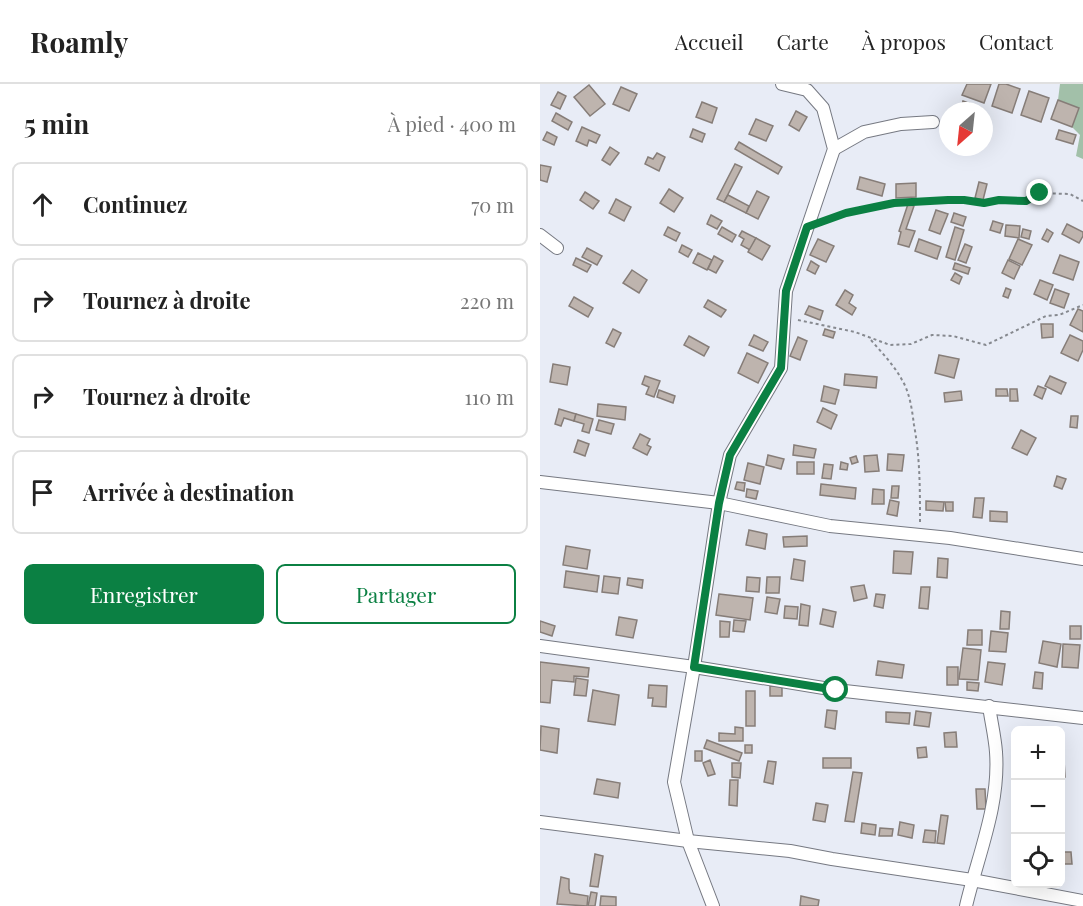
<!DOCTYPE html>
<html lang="fr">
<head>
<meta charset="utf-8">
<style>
	body { margin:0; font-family:"Playfair Display",serif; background:#f6f6f6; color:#222 }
	.controls { position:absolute; right:18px; bottom:18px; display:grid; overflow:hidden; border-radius:9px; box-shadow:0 6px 24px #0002 }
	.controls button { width:54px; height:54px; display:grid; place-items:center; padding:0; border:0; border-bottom:2px solid #e0e0e0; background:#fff; color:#222; font:30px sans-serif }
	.compass { position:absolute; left:399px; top:18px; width:54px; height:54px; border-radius:50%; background:#fff; box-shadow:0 6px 24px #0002; rotate:207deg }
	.stop { position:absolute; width:18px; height:18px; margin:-14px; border:4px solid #0b8043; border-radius:50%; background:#fff }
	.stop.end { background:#0b8043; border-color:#fff; box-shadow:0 2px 6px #0008 }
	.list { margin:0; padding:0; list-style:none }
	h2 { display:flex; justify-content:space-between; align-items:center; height:78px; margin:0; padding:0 24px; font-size:26px }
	h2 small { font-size:20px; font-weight:400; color:#767676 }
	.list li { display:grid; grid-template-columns:39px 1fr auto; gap:18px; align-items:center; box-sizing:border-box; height:84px; margin:0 12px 12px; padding:0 12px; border:2px solid #e0e0e0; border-radius:9px }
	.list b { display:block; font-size:22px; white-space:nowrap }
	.list em { font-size:20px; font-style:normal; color:#767676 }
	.actions { display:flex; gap:12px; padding:18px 24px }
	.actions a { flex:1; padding:14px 0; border:2px solid #0b8043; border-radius:9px; text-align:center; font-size:21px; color:#0b8043 }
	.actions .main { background:#0b8043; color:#fff }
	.icon { flex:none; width:33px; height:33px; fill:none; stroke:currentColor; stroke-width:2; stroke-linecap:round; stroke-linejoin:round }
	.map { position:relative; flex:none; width:543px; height:822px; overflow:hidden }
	header { display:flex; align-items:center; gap:36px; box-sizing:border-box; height:84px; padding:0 30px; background:#fff; border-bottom:2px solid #e0e0e0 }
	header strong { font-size:28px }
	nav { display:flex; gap:33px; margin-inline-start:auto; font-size:21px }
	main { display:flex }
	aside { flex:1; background:#fff }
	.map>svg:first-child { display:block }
</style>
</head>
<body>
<header>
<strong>Roamly</strong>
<nav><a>Accueil</a><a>Carte</a><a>À propos</a><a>Contact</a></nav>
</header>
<main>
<aside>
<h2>5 min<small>À pied · 400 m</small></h2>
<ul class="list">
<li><svg class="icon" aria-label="ahead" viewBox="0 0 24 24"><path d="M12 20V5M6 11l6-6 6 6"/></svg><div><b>Continuez</b></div><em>70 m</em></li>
<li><svg class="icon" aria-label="right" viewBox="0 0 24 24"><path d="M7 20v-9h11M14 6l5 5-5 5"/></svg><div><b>Tournez à droite</b></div><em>220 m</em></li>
<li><svg class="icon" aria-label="right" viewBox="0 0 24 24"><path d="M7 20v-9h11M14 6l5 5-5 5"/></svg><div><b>Tournez à droite</b></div><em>110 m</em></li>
<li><svg class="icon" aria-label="arrive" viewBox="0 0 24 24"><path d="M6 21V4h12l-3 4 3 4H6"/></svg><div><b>Arrivée à destination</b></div></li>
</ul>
<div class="actions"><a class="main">Enregistrer</a><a>Partager</a></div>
</aside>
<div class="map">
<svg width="543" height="822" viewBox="0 0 543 822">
	<rect width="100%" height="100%" fill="#e8ecf6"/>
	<path fill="#a2c0a9" d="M 520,0 L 543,0 L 543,75 L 536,72 L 540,51 L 532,43 L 539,24 L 518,16 Z"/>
	<g fill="#beb4ae" stroke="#867d78" stroke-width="1.5">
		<path d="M 427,0 L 451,0 L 444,19 L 422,11 Z"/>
		<path d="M 459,0 L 466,0 L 480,5 L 472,29 L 452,22 Z"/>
		<path d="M 49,1 L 65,20 L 50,32 L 34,13 Z"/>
		<path d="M 81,3 L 97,10 L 89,27 L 73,20 Z"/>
		<path d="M 489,7 L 509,14 L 501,38 L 481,31 Z"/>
		<path d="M 18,8 L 26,12 L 20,25 L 11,21 Z"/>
		<path d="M 518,16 L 539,24 L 532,43 L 511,35 Z"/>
		<path d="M 423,17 L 441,24 L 440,27 L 428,27 L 421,24 Z"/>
		<path d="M 162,18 L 177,24 L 172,39 L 156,33 Z"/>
		<path d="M 256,27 L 267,33 L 259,47 L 249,41 Z"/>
		<path d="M 16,29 L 32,38 L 28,46 L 12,37 Z"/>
		<path d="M 216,35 L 233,42 L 226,57 L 209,50 Z"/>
		<path d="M 42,43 L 60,51 L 56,59 L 49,56 L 47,62 L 36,57 Z"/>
		<path d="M 153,45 L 165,50 L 162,58 L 150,53 Z"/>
		<path d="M 519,46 L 536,51 L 533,60 L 516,55 Z"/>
		<path d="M 7,48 L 17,53 L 14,61 L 3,56 Z"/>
		<path d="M 199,58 L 242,83 L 238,90 L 195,65 Z"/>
		<path d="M 70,63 L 79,69 L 70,81 L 62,76 Z"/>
		<path d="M 117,69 L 125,73 L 119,87 L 105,80 L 108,73 L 113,75 Z"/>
		<path d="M 195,80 L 202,83 L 184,118 L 177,115 Z"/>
		<path d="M 0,81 L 11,83 L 7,98 L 0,96 Z"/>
		<path d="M 320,93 L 345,100 L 342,112 L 317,105 Z"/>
		<path d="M 439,98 L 447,100 L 443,116 L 435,114 Z"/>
		<path d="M 376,99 L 376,113 L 356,114 L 356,100 Z"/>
		<path d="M 129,105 L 143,114 L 134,128 L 120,119 Z"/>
		<path d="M 217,107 L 229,113 L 218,135 L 206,129 Z"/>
		<path d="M 45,108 L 59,117 L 53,125 L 40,116 Z"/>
		<path d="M 188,111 L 209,122 L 206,129 L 184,118 Z"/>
		<path d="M 76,115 L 91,123 L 84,137 L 69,129 Z"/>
		<path d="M 368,120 L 374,122 L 366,145 L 375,147 L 369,163 L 358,160 L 361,148 L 359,147 Z"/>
		<path d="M 396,126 L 408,130 L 400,150 L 389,146 Z"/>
		<path d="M 414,129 L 426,133 L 423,142 L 411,138 Z"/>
		<path d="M 171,131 L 182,137 L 177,145 L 167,140 Z"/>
		<path d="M 453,137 L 463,140 L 460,149 L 450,146 Z"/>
		<path d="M 527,140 L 543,148 L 543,152 L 539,159 L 522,150 Z"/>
		<path d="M 466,141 L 480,142 L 479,154 L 465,152 Z"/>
		<path d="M 128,143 L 140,149 L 136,157 L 124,151 Z"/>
		<path d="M 182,143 L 196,151 L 192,158 L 178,150 Z"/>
		<path d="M 415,143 L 424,146 L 415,176 L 406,173 Z"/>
		<path d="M 483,145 L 491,147 L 489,155 L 481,153 Z"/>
		<path d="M 507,145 L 513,149 L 508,158 L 502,155 Z"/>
		<path d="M 202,147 L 216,154 L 210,166 L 201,161 L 204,155 L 199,152 Z"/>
		<path d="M 216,154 L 230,162 L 222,176 L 208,168 Z"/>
		<path d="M 278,155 L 294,162 L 286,178 L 270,171 Z"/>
		<path d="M 379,155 L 401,163 L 397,175 L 375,167 Z"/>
		<path d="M 478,155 L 492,161 L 482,181 L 469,175 Z"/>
		<path d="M 425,160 L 432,163 L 426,179 L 418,176 Z"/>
		<path d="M 142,161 L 152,166 L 148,173 L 139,168 Z"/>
		<path d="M 47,164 L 62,172 L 57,181 L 42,173 Z"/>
		<path d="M 158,169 L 172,176 L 167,186 L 153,179 Z"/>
		<path d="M 520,171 L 539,178 L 533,196 L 513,189 Z"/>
		<path d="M 174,172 L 183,177 L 176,189 L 168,185 Z"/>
		<path d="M 36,174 L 51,181 L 47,188 L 33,181 Z"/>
		<path d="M 468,176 L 480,182 L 474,195 L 462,189 Z"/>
		<path d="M 271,177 L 279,182 L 275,190 L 267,186 Z"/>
		<path d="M 415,179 L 430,184 L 428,190 L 413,185 Z"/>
		<path d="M 92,186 L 107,196 L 99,209 L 83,199 Z"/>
		<path d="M 415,189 L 422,193 L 419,200 L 411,196 Z"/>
		<path d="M 500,196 L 513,201 L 507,216 L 494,210 Z"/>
		<path d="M 466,204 L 471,206 L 468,214 L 463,212 Z"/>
		<path d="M 515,205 L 529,210 L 524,224 L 510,219 Z"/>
		<path d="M 305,206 L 313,211 L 309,219 L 316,224 L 312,231 L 296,221 Z"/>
		<path d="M 34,213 L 53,224 L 48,233 L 29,222 Z"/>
		<path d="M 168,216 L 186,226 L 181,233 L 164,223 Z"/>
		<path d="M 269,222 L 283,227 L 280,236 L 265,230 Z"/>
		<path d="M 538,225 L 543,227 L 543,248 L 530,241 Z"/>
		<path d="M 501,240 L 513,240 L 513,253 L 502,254 Z"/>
		<path d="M 73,245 L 81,249 L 74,263 L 66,259 Z"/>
		<path d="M 285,245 L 295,248 L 293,254 L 283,251 Z"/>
		<path d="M 214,251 L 228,258 L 223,267 L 209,261 Z"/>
		<path d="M 530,251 L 543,257 L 543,266 L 538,277 L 521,269 Z"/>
		<path d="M 149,252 L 169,263 L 164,272 L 144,261 Z"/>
		<path d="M 258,253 L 267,257 L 260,276 L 250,272 Z"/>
		<path d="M 207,269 L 228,279 L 218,299 L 198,289 Z"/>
		<path d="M 399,271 L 419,275 L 414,294 L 395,289 Z"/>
		<path d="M 13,280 L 30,283 L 27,301 L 10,298 Z"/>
		<path d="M 305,290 L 337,293 L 336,304 L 304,301 Z"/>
		<path d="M 105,292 L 120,297 L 114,313 L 106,310 L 109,303 L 102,300 Z"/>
		<path d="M 510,292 L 526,299 L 521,310 L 505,302 Z"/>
		<path d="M 284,302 L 299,306 L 295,320 L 281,317 Z"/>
		<path d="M 498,302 L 506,305 L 502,315 L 494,311 Z"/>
		<path d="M 456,305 L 467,305 L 468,312 L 456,312 Z"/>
		<path d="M 470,305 L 477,305 L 478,317 L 470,317 Z"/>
		<path d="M 119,306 L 135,312 L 133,319 L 117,313 Z"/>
		<path d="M 421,307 L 422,316 L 405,318 L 404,309 Z"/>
		<path d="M 58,320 L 86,323 L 85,336 L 57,332 Z"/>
		<path d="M 283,324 L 297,331 L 291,345 L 277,338 Z"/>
		<path d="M 19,325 L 36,330 L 34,337 L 24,334 L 21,342 L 15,340 Z"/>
		<path d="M 36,330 L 53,335 L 49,349 L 42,347 L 44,340 L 34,337 Z"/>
		<path d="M 531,332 L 538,332 L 537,344 L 530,343 Z"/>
		<path d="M 59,336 L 74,340 L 71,350 L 56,346 Z"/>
		<path d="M 481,346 L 496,354 L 487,371 L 472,364 Z"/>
		<path d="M 100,350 L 110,355 L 107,361 L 111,363 L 107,371 L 93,364 Z"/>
		<path d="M 38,356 L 49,360 L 45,372 L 34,368 Z"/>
		<path d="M 254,361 L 276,365 L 274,374 L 253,371 Z"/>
		<path d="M 348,370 L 364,371 L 362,387 L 347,386 Z"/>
		<path d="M 228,371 L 244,375 L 241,385 L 226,381 Z"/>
		<path d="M 337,371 L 339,387 L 325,388 L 324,372 Z"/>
		<path d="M 316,372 L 318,378 L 312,380 L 310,374 Z"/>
		<rect x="257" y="378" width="17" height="12"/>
		<path d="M 301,378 L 308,380 L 307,386 L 300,385 Z"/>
		<path d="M 208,379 L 224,383 L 220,400 L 204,396 Z"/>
		<path d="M 284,380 L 293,381 L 291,395 L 282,394 Z"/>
		<path d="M 517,392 L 526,395 L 522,405 L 514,402 Z"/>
		<path d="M 197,398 L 205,399 L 204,407 L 195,405 Z"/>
		<path d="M 281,400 L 316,404 L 315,415 L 280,411 Z"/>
		<path d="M 352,402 L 359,402 L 358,414 L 351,414 Z"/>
		<path d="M 207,405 L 218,407 L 216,415 L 206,413 Z"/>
		<path d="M 333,405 L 344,406 L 344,420 L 332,420 Z"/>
		<path d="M 435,414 L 444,414 L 442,434 L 433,433 Z"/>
		<path d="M 350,416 L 359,418 L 357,432 L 347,430 Z"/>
		<path d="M 386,417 L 404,418 L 403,427 L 386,426 Z"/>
		<path d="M 405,418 L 413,418 L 413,427 L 406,427 Z"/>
		<path d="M 450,427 L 467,428 L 467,438 L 450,437 Z"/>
		<path d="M 209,446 L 227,450 L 225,465 L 206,461 Z"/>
		<path d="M 267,452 L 267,462 L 244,463 L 243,453 Z"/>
		<path d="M 26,462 L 50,466 L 47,485 L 23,481 Z"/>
		<path d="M 354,467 L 373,468 L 371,490 L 353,489 Z"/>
		<path d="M 398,474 L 408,475 L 407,494 L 397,493 Z"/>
		<path d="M 254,475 L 265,477 L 263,497 L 251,495 Z"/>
		<path d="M 26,487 L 59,492 L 57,508 L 24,503 Z"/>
		<path d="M 64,492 L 80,494 L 78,510 L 62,508 Z"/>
		<path d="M 207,493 L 220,494 L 219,508 L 206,507 Z"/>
		<path d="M 227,493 L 240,493 L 239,509 L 226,509 Z"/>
		<path d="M 88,494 L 103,496 L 102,504 L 87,501 Z"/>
		<path d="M 324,501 L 327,514 L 314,517 L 311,503 Z"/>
		<path d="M 381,503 L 390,503 L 388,525 L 379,524 Z"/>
		<path d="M 179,510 L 213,514 L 210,536 L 176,531 Z"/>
		<path d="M 336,510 L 345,511 L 343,524 L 334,522 Z"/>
		<path d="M 227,513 L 240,515 L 237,530 L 225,528 Z"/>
		<path d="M 261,520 L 270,522 L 268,542 L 259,541 Z"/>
		<path d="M 245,522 L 258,523 L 257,535 L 244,534 Z"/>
		<path d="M 283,525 L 296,528 L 293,543 L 280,540 Z"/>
		<path d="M 461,527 L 470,528 L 469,545 L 460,545 Z"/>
		<path d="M 79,533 L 97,536 L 93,554 L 76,551 Z"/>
		<path d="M 194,536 L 206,537 L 204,548 L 193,547 Z"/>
		<path d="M 0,537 L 15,542 L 12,552 L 0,548 Z"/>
		<path d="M 180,537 L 190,538 L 189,553 L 180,553 Z"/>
		<rect x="530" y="542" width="11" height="13"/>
		<path d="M 428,546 L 442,546 L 442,561 L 427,561 Z"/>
		<path d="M 451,547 L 468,549 L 466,568 L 449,567 Z"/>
		<path d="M 503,557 L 521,560 L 517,583 L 499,579 Z"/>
		<path d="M 523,560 L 540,561 L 538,584 L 522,583 Z"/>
		<path d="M 423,564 L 441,566 L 438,596 L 419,595 Z"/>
		<path d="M 338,577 L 364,581 L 362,594 L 336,591 Z"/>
		<path d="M 0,578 L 49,584 L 48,593 L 34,592 L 34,598 L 12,596 L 10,619 L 0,618 Z"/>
		<path d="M 448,578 L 465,580 L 462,601 L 445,598 Z"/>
		<rect x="407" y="583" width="11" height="18"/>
		<path d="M 495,588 L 503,589 L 502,605 L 493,604 Z"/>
		<path d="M 36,594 L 48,596 L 46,612 L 34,611 Z"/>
		<path d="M 427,598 L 439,599 L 438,607 L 427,606 Z"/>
		<path d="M 109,601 L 127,602 L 126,623 L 112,622 L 113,614 L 108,614 Z"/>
		<rect x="230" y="602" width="12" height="10"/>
		<path d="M 53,606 L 79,611 L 75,641 L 48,637 Z"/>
		<rect x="206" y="607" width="9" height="35"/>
		<path d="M 287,626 L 297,627 L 295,645 L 285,643 Z"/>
		<path d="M 376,627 L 391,629 L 389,643 L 374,641 Z"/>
		<path d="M 346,628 L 370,629 L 369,640 L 346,638 Z"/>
		<path d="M 1,642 L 19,645 L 17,669 L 0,666 Z"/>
		<path d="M 195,643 L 203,644 L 203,657 L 179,657 L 179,649 L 195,650 Z"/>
		<path d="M 416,648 L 417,663 L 405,663 L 404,649 Z"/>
		<path d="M 167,656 L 202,669 L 199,677 L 164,664 Z"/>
		<rect x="205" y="661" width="7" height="8"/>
		<path d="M 386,663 L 387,673 L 378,674 L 377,664 Z"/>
		<rect x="155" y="667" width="7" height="10"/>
		<rect x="283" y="674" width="28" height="10"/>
		<path d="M 170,676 L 175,690 L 168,692 L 163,679 Z"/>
		<path d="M 520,676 L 524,676 L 525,693 L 520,693 Z"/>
		<path d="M 228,677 L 236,678 L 233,700 L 224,698 Z"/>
		<path d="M 192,679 L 201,679 L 200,694 L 192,693 Z"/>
		<path d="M 313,688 L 322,689 L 314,738 L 305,737 Z"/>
		<path d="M 57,695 L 80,699 L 78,714 L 54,710 Z"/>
		<path d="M 190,696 L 198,696 L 197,722 L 189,721 Z"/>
		<path d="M 436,705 L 445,705 L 446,725 L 437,725 Z"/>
		<path d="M 276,719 L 288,721 L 285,738 L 273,736 Z"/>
		<path d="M 401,731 L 408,732 L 404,760 L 397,759 Z"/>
		<path d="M 360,738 L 374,741 L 372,754 L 358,751 Z"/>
		<path d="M 322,739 L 336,741 L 335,751 L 321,749 Z"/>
		<path d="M 340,744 L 353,745 L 352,752 L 339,752 Z"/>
		<path d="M 385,746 L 396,747 L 395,759 L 383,758 Z"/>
		<path d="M 520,768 L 531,768 L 532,780 L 520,780 Z"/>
		<path d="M 55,770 L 63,772 L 58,803 L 50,802 Z"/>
		<path d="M 21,793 L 29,795 L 29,805 L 30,809 L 48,812 L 47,822 L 17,820 Z"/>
		<path d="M 51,808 L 57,809 L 55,822 L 48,822 Z"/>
		<path d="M 61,812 L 76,813 L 76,822 L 60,822 Z"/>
		<path d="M 261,812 L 279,816 L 278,822 L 260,822 Z"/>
	</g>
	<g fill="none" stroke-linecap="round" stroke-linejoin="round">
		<defs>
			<g id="minor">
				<path d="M 294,65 L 324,48 L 361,40 L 393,38"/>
				<path d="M 0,151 L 17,164"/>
				<path d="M 0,398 L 179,419 L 290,442 L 410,454 L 543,475"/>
				<path d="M 0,562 L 154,583 L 296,606 L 543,634"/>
				<path d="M 0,738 L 148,757 L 250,767 L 292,775 L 432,796 L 543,817"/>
				<path d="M 173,822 L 148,757 L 134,698 L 154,583 L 179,419 L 190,371 L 241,284 L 246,207 L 294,65 L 283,24 L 267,6 L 242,0"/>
				<path d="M 426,822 C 438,771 460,721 456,668 C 455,653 451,637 449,622"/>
			</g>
		</defs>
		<use href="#minor" stroke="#767982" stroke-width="14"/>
		<g stroke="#86898f" stroke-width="2" stroke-dasharray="3 3" stroke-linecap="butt">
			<path d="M 284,137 L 306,129 L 354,119 L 377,117 L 424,116 L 443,119 L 459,116 L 486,117 L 500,109 L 530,110 L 543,117"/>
			<path d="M 258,236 L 315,248 L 350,261 L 371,260 L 392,251 L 413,252 L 446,261 L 506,232 L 519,231 L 543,221"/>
			<path d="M 331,256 C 342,269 354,281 362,296 C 370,309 372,326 374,341 C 380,373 380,405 380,438"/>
		</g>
		<use href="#minor" stroke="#fff" stroke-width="12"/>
	</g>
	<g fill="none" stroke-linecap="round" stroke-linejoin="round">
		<path stroke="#0b8043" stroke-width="8" d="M 296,606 L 154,583 L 179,419 L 190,371 L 241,284 L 246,207 L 267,143 L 306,129 L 354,119 L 408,116 L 424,116 L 444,119 L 459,116 L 486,117 L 500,109"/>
	</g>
</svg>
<div class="controls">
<button>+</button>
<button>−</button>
<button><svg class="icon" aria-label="locate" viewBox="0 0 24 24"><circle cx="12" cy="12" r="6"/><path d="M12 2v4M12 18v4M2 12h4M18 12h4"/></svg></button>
</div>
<svg class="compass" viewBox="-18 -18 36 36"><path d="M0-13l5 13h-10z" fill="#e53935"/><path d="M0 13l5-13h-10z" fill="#767676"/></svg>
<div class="stop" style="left:296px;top:606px"></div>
<div class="stop end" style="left:500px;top:109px"></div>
</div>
</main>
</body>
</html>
